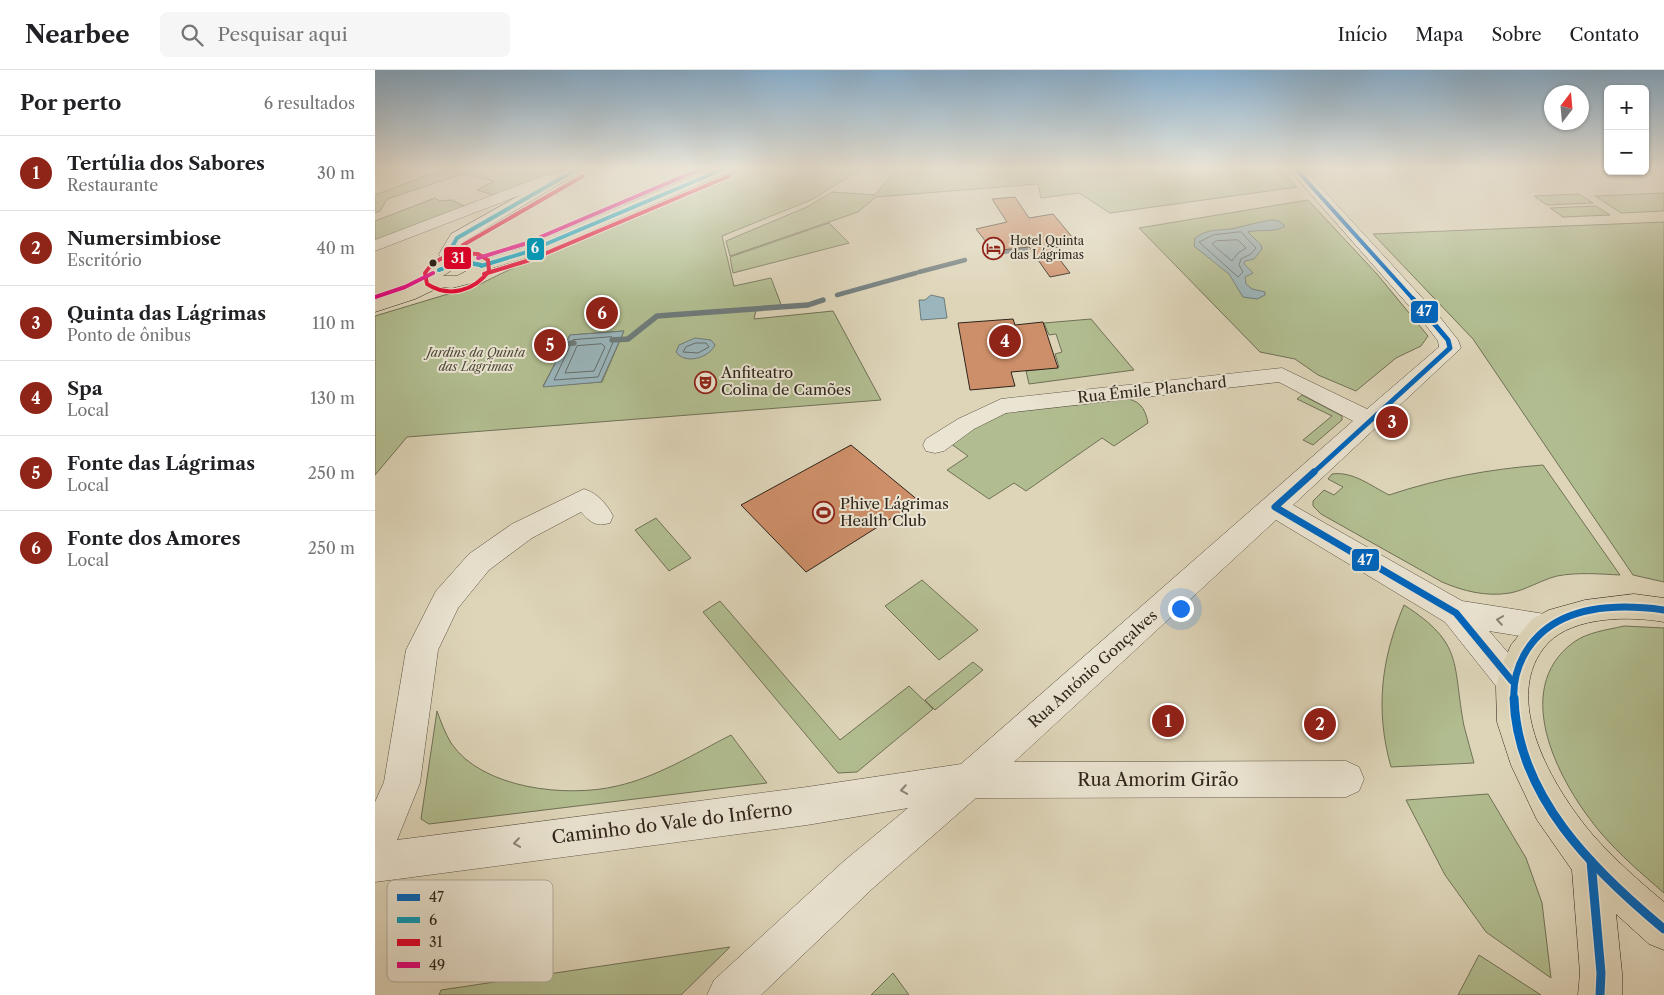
<!DOCTYPE html>
<html lang="pt">
<head>
<meta charset="utf-8">
<style>
	body { margin:0; font-family:"Libre Caslon Text",serif; background:#f6f6f6; color:#202124 }
	.controls { position:absolute; right:15px; top:15px; display:grid; overflow:hidden; border-radius:8px; box-shadow:0 1px 4px #0004 }
	.controls button { width:45px; height:45px; display:grid; place-items:center; padding:0; border:0; border-bottom:1px solid #e0e0e0; background:#fff; color:#202124; font:25px sans-serif }
	.compass { position:absolute; left:1169px; top:15px; width:45px; height:45px; border-radius:50%; background:#fff; box-shadow:0 1px 4px #0004; rotate:16deg }
	.you { position:absolute; left:805px; top:538px; width:18px; height:18px; margin:-12px; border:4px solid #fff; border-radius:50%; background:#1a73e8; box-shadow:0 0 0 8px #1a73e833 }
	.badge { display:grid; place-items:center; width:32px; height:32px; border-radius:50%; background:#8f2418; color:#fff; font-size:16px; font-weight:700 }
	.pin { position:absolute; translate:-50% -50%; border:2px solid #fff; box-shadow:0 1px 5px #0006 }
	.list { margin:0; padding:0; list-style:none }
	h2 { display:flex; justify-content:space-between; align-items:center; height:65px; margin:0; padding:0 20px; font-size:21px }
	h2 small { font-size:16px; font-weight:400; color:#757577 }
	.list li { display:grid; grid-template-columns:32px 1fr auto; gap:15px; align-items:center; box-sizing:border-box; height:75px; padding:0 20px; border-top:1px solid #e0e0e0 }
	.list b { display:block; font-size:19px; white-space:nowrap }
	.list p { margin:0; font-size:16px; white-space:nowrap; color:#757577 }
	.list em { font-size:16px; font-style:normal; color:#757577 }
	.icon { flex:none; width:28px; height:28px; fill:none; stroke:currentColor; stroke-width:2; stroke-linecap:round; stroke-linejoin:round }
	.map { position:relative; flex:none; width:1289px; height:925px; overflow:hidden }
	header { display:flex; align-items:center; gap:30px; box-sizing:border-box; height:70px; padding:0 25px; background:#fff; border-bottom:1px solid #e0e0e0 }
	header strong { font-size:24px }
	nav { display:flex; gap:28px; margin-inline-start:auto; font-size:18px }
	.search { width:350px; height:45px; background:#f6f6f6; display:flex; align-items:center; gap:12px; box-sizing:border-box; padding:0 18px; border-radius:8px; color:#757577; font-size:19px }
	main { display:flex }
	aside { flex:1; background:#fff }
	.map>svg:first-child { display:block }
</style>
</head>
<body>
<header>
<strong>Nearbee</strong>
<div class="search"><svg class="icon" aria-label="search" viewBox="0 0 24 24"><circle cx="10" cy="10" r="6"/><path d="M15 15l6 6"/></svg>Pesquisar aqui</div>
<nav><a>Início</a><a>Mapa</a><a>Sobre</a><a>Contato</a></nav>
</header>
<main>
<aside>
<h2>Por perto<small>6 resultados</small></h2>
<ul class="list">
<li><span class="badge">1</span><div><b>Tertúlia dos Sabores</b><p>Restaurante</p></div><em>30 m</em></li>
<li><span class="badge">2</span><div><b>Numersimbiose</b><p>Escritório</p></div><em>40 m</em></li>
<li><span class="badge">3</span><div><b>Quinta das Lágrimas</b><p>Ponto de ônibus</p></div><em>110 m</em></li>
<li><span class="badge">4</span><div><b>Spa</b><p>Local</p></div><em>130 m</em></li>
<li><span class="badge">5</span><div><b>Fonte das Lágrimas</b><p>Local</p></div><em>250 m</em></li>
<li><span class="badge">6</span><div><b>Fonte dos Amores</b><p>Local</p></div><em>250 m</em></li>
</ul>
</aside>
<div class="map">
<svg width="1289" height="925" viewBox="0 0 1289 925">
	<rect width="100%" height="100%" fill="#ded5b9"/>
	<filter id="stains"><feTurbulence type="fractalNoise" baseFrequency=".004" numOctaves="4"/><feColorMatrix values="0 0 0 0 .2 0 0 0 0 .09 0 0 0 0 .02 0 0 0 .5 -.17"/></filter>
	<radialGradient id="worn" r=".72"><stop offset=".6" stop-color="#630" stop-opacity="0"/><stop offset="1" stop-color="#630" stop-opacity=".3"/></radialGradient>
	<g fill="#b1bd90" stroke="#707156" fill-rule="evenodd">
		<path d="M 71,98 L 191,98 L 124,127 L 102,120 L 119,111 L 87,104 L 12,129 L 5,141 L 0,143 L 0,125 Z"/>
		<path d="M 368,98 L 488,98 L 436,130 L 347,166 L 359,216 L 396,208 L 407,237 L 381,240 L 379,249 L 458,241 L 506,330 L 32,367 L 0,405 L 0,246 L 103,215 L 179,178 ZM 249,261 L 227,312 L 168,316 L 195,265 Z"/>
		<path d="M 522,98 L 904,98 L 922,117 L 735,143 L 704,123 L 666,128 L 663,114 L 501,127 L 483,142 L 355,186 L 351,171 L 432,137 L 457,122 L 500,125 Z"/>
		<path d="M 1289,123 L 1289,141 L 1246,143 L 1220,126 Z"/>
		<path d="M 1204,124 L 1218,133 L 1172,135 L 1159,126 Z"/>
		<path d="M 60,128 L 65,131 L 77,130 L 93,138 L 0,172 L 0,151 Z"/>
		<path d="M 933,130 L 1002,204 L 1053,266 L 1046,276 L 1021,288 L 981,321 L 943,305 L 920,289 L 885,282 L 764,158 Z"/>
		<path d="M 1221,136 L 1235,145 L 1188,147 L 1175,138 Z"/>
		<path d="M 1289,152 L 1289,512 L 1258,505 L 1098,269 L 998,164 Z"/>
		<path d="M 454,153 L 474,173 L 358,203 L 355,187 Z"/>
		<path d="M 716,249 L 759,300 L 654,314 L 651,301 L 684,297 L 680,284 L 687,282 L 681,264 L 674,265 L 669,253 Z"/>
		<path d="M 927,325 L 967,346 L 967,350 L 938,375 L 928,370 L 957,346 L 922,329 Z"/>
		<path d="M 748,328 C 764,330 770,337 773,353 L 739,376 L 727,368 L 651,421 L 639,413 L 614,429 L 572,400 L 593,386 L 575,373 L 602,355 L 633,342 Z"/>
		<path d="M 1168,395 L 1245,505 C 1224,504 1203,502 1182,506 C 1166,510 1151,520 1135,523 C 1111,527 1088,521 1067,512 L 946,444 L 938,436 L 938,431 L 949,420 L 959,425 L 968,417 L 953,409 L 957,404 C 978,401 996,416 1014,425 C 1065,408 1115,399 1168,395 Z"/>
		<path d="M 281,448 L 316,488 L 294,501 L 260,460 Z"/>
		<path d="M 547,510 L 603,560 L 564,590 L 510,536 Z"/>
		<path d="M 345,531 L 465,670 L 534,616 L 558,639 L 482,702 L 463,703 L 328,542 Z"/>
		<path d="M 1029,535 C 1090,574 1077,594 1089,656 C 1092,668 1096,681 1099,693 L 1016,697 C 1000,640 1006,589 1029,535 Z"/>
		<path d="M 1249,556 L 1289,558 L 1289,823 C 1267,804 1245,785 1226,763 C 1186,716 1133,620 1199,572 C 1213,562 1232,560 1249,556 Z"/>
		<path d="M 598,592 L 608,600 L 560,640 L 550,630 Z"/>
		<path d="M 62,641 C 66,652 70,663 76,673 C 107,719 192,728 242,716 C 282,707 319,684 356,665 L 392,713 L 54,754 L 46,749 Z"/>
		<path d="M 1113,724 L 1151,788 L 1167,833 L 1176,908 L 1111,862 L 1070,805 L 1031,730 Z"/>
		<path d="M 355,877 L 306,925 L 64,925 L 66,920 Z"/>
		<path d="M 1104,885 L 1166,925 L 1083,925 Z"/>
		<path d="M 518,903 L 534,925 L 496,925 Z"/>
	</g>
	<g fill="#9ab5bb" stroke="#6f7b7b">
		<path d="M 896,150 L 904,151 L 910,156 C 902,163 884,159 873,162 L 886,175 L 887,179 L 879,189 L 870,191 L 869,194 L 878,203 L 870,207 L 871,214 L 877,219 L 890,222 L 890,225 L 882,229 L 868,227 L 854,204 L 819,176 L 820,168 C 833,158 846,161 861,158 C 873,155 884,152 896,150 Z"/>
		<path d="M 556,225 L 569,228 L 572,248 L 546,250 L 544,230 L 550,230 Z"/>
		<path d="M 249,261 L 226,312 L 168,317 L 195,265 Z"/>
		<path d="M 320,268 L 336,270 L 340,275 C 334,288 310,295 301,282 L 304,275 Z"/>
	</g>
	<g fill="none" stroke-linecap="round" stroke-linejoin="round">
		<g stroke="#646d6b" stroke-width="1">
			<path d="M 866,162 L 881,178 L 876,184 L 866,189 L 864,195 L 868,202 L 863,207 L 824,172 L 838,165 Z"/>
			<path d="M 863,170 L 871,178 L 863,183 L 857,191 L 837,174 L 841,171 Z"/>
			<path d="M 237,267 L 239,270 L 223,307 L 179,310 L 198,270 Z"/>
			<path d="M 321,273 L 331,273 L 334,277 L 323,283 L 308,282 L 311,277 Z"/>
			<path d="M 227,274 L 230,277 L 219,301 L 190,303 L 202,276 Z"/>
		</g>
		<g stroke="#6f7b7b" stroke-width="4.5">
			<path d="M 645,180 L 651,179"/>
			<path d="M 613,184 L 642,180"/>
			<path d="M 544,202 L 590,190"/>
			<path d="M 462,225 L 541,203"/>
		</g>
		<g stroke="#6f7b7b" stroke-width="5.5">
			<path d="M 237,270 L 253,269 L 282,246 L 433,235 L 448,230"/>
			<path d="M 175,275 L 199,273"/>
		</g>
	</g>
	<g fill="#cd8f69" stroke="#2e251b">
		<path d="M 640,127 L 654,148 L 678,144 L 703,174 L 676,178 L 695,203 L 675,207 L 654,177 L 618,181 L 601,159 L 632,152 L 617,129 Z"/>
		<path d="M 638,249 L 640,255 L 668,252 L 683,298 L 636,302 L 640,316 L 595,320 L 583,253 Z"/>
		<path d="M 476,375 L 544,431 L 431,502 L 366,435 Z"/>
	</g>
	<g fill="none" stroke-linecap="round" stroke-linejoin="round">
		<defs>
			<g id="street">
				<path d="M 913,98 L 928,98 L 1064,246 L 1083,270 L 1086,278 L 918,435 L 1087,531 L 1170,544 L 1181,548 L 1185,557 L 1181,566 L 1170,570 L 1114,561 L 1149,601 L 1153,611 L 1149,621 L 1137,625 L 1125,621 L 1070,552 L 901,450 L 639,692 L 971,691 L 984,697 L 989,709 L 984,721 L 971,727 L 601,728 L 497,819 L 386,925 L 332,925 L 339,910 L 469,791 L 533,738 L 432,755 L 0,812 L 0,732 L 9,712 L 31,580 L 61,521 L 94,484 L 137,454 L 209,419 C 222,423 232,434 238,446 L 235,453 C 220,457 215,452 206,442 L 157,468 L 114,500 L 83,538 L 63,580 L 45,713 L 22,770 L 432,717 L 586,694 L 978,351 L 904,312 L 631,343 L 599,359 L 569,381 L 560,383 L 551,381 L 548,375 L 551,369 L 583,349 L 626,329 L 907,298 L 992,339 L 1064,277 L 1063,271 L 1050,254 Z"/>
				<path d="M 190,101 L 195,103 L 198,106 L 195,109 L 174,114 L 0,181 L 0,170 L 165,107 Z"/>
			</g>
			<path id="secondary" d="M 193,98 L 211,98 L 88,172 L 82,184 L 84,194 L 81,198 L 69,198 L 64,184 L 76,164 Z"/>
			<g id="primary">
				<path d="M 338,98 L 358,98 L 356,101 L 158,186 L 114,199 L 109,206 L 97,213 L 77,218 L 65,217 L 40,229 L 0,242 L 0,230 L 50,210 L 53,199 L 67,190 L 97,186 L 109,189 L 146,178 ZM 92,197 L 97,198 L 82,206 L 68,206 L 80,198 Z"/>
				<path d="M 1259,524 L 1289,528 L 1289,552 C 1255,546 1199,546 1173,573 C 1123,627 1179,719 1217,764 C 1239,789 1264,811 1289,832 L 1289,880 L 1274,874 L 1241,844 L 1247,903 L 1247,925 L 1203,925 L 1205,903 L 1197,800 L 1162,750 L 1136,695 L 1122,652 L 1121,617 L 1127,595 L 1136,575 L 1157,549 L 1174,540 L 1210,530 Z"/>
			</g>
		</defs>
		<use href="#street" stroke="#5a5142" stroke-width="1"/>
		<use href="#secondary" stroke="#2e251b" stroke-width="1"/>
		<use href="#primary" stroke="#2e251b" stroke-width="1"/>
		<use href="#street" fill="#eae4d2" fill-rule="evenodd"/>
		<use href="#secondary" fill="#eae4d2" fill-rule="evenodd"/>
		<use href="#primary" fill="#ded5b9" fill-rule="evenodd"/>
		<defs>
			<path id="bus-1-far3" d="M 920,98 L 1039,230"/>
			<path id="bus-1-far2" d="M 938,403 L 1075,278 L 1073,270 L 1038,229"/>
			<g id="bus-1-far1">
				<path d="M 939,402 L 900,437 L 1081,543 L 1137,611"/>
				<path d="M 1139,629 C 1138,614 1142,598 1149,585 C 1177,535 1238,533 1289,540"/>
			</g>
			<g id="bus-1">
				<path d="M 1139,628 C 1142,726 1218,800 1289,859"/>
				<path d="M 1216,791 L 1226,903 L 1225,925"/>
			</g>
			<g id="bus-2">
				<path d="M 75,194 L 73,184 L 82,168 L 204,98"/>
				<path d="M 106,196 L 152,182 L 351,98"/>
				<path d="M 64,200 L 84,192 L 106,195"/>
				<path d="M 64,200 L 87,191 L 106,195"/>
			</g>
			<g id="bus-3">
				<path d="M 86,183 L 103,184 L 113,190 L 114,201 C 99,221 74,228 52,214 L 50,203 C 58,190 71,185 86,183 Z"/>
				<path d="M 83,191 L 82,184 L 88,175 L 208,106"/>
				<path d="M 109,204 L 155,190 L 354,106"/>
			</g>
			<g id="bus-4">
				<path d="M 103,188 L 149,174 L 328,98"/>
				<path d="M 0,227 L 30,217 L 58,203"/>
			</g>
		</defs>
		<use href="#bus-1-far3" stroke="#eae4d2" stroke-width="6"/>
		<use href="#bus-1-far2" stroke="#eae4d2" stroke-width="8"/>
		<use href="#bus-1-far1" stroke="#eae4d2" stroke-width="11"/>
		<use href="#bus-1" stroke="#eae4d2" stroke-width="12"/>
		<use href="#bus-2" stroke="#eae4d2" stroke-width="6"/>
		<use href="#bus-3" stroke="#eae4d2" stroke-width="6"/>
		<use href="#bus-4" stroke="#eae4d2" stroke-width="6"/>
		<use href="#bus-1-far3" stroke="#0065bd" stroke-width="4"/>
		<use href="#bus-1-far2" stroke="#0065bd" stroke-width="5"/>
		<use href="#bus-1-far1" stroke="#0065bd" stroke-width="7"/>
		<use href="#bus-1" stroke="#0065bd" stroke-width="9"/>
		<use href="#bus-2" stroke="#059cbc" stroke-width="4"/>
		<use href="#bus-3" stroke="#e4002b" stroke-width="4"/>
		<use href="#bus-4" stroke="#e5007d" stroke-width="4"/>
	</g>
	<defs><path id="oneway-chevron" d="M-2-3.5L2.5 0L-2 3.5" fill="none" stroke-width="1.6" stroke-linecap="round" stroke-linejoin="round" transform="scale(1.25)"/></defs>
	<g stroke="#8c8476">
		<use href="#oneway-chevron" transform="translate(1125 550) rotate(-171)"/>
		<use href="#oneway-chevron" transform="translate(529 720) rotate(171)"/>
		<use href="#oneway-chevron" transform="translate(142 773) rotate(172)"/>
	</g>
	<linearGradient id="sky" x2="0" y2="1"><stop stop-color="#89b4d6"/><stop offset="0.43" stop-color="#f0ece0"/><stop offset="1" stop-color="#f0ece0" stop-opacity="0"/></linearGradient>
	<rect width="1289" height="228" fill="url(#sky)"/>
	<defs>
		<symbol id="hotel-ring" viewBox="-11 -11 22 22"><circle r="9.5" fill="#eae4d2" stroke="#8f2418" stroke-width="1.5"/><path d="M-6-4.5h1.5V1H6V5H4.5V3h-9V5H-6ZM-4 0a1.8 1.8 0 1 1 3.6 0ZM.5 0V-2.5h3Q6-2.5 6 0Z" fill="#8f2418"/></symbol>
		<symbol id="theatre-ring" viewBox="-11 -11 22 22"><circle r="9.5" fill="#eae4d2" stroke="#8f2418" stroke-width="1.5"/><path d="M-5-5.5Q0-4 5-5.5V0Q5 5 0 6Q-5 5-5 0ZM-3.3-2.5H-1v1.5H-3.3ZM1-2.5H3.3v1.5H1ZM-2.8 1Q0 5.5 2.8 1Z" fill="#8f2418"/></symbol>
		<symbol id="stadium-ring" viewBox="-11 -11 22 22"><circle r="9.5" fill="#eae4d2" stroke="#8f2418" stroke-width="1.5"/><path d="M0-5a6.5 5 0 1 0 0 10a6.5 5 0 1 0 0-10ZM-3.5-1.8h7v3.6h-7Z" fill="#8f2418"/></symbol>
	</defs>
	<g fill-rule="evenodd">
		<use href="#hotel-ring" x="606" y="166" width="25" height="25"/>
		<use href="#theatre-ring" x="318" y="300" width="25" height="25"/>
		<use href="#stadium-ring" x="436" y="430" width="25" height="25"/>
	</g>
	<circle fill="#2e251b" stroke="#eae4d2" stroke-width="2" cx="58" cy="193" r="4.5"/>
	<g text-anchor="middle" stroke-width="4" stroke-linejoin="round" paint-order="stroke">
		<g font-size="12" fill="#2e251b" stroke="#eae4d2" text-anchor="start">
			<text x="635" y="175">Hotel Quinta<tspan x="635" dy="14">das Lágrimas</tspan></text>
		</g>
		<g font-size="12" font-style="italic" fill="#4f4b38" stroke="#eae4d2">
			<text x="101" y="287">Jardins da Quinta<tspan x="101" dy="14">das Lágrimas</tspan></text>
		</g>
		<g font-size="15" fill="#2e251b" stroke="#eae4d2" text-anchor="start">
			<text x="346" y="308">Anfiteatro<tspan x="346" dy="17">Colina de Camões</tspan></text>
			<text x="465" y="439">Phive Lágrimas<tspan x="465" dy="17">Health Club</tspan></text>
		</g>
		<g font-size="15" fill="#2e251b" stroke="#eae4d2">
			<text transform="translate(777 320) rotate(-6)" y="5">Rua Émile Planchard</text>
			<text transform="translate(718 599) rotate(-42)" y="5">Rua António Gonçalves</text>
		</g>
		<g font-size="18" fill="#2e251b" stroke="#eae4d2">
			<text x="783" y="716">Rua Amorim Girão</text>
			<text transform="translate(297 753) rotate(-7)" y="6">Caminho do Vale do Inferno</text>
		</g>
	</g>
	<rect x="12" y="810" width="166" height="102" rx="8" fill="#eae4d2" stroke="#b2ab9b" stroke-width="1"/>
	<rect x="22" y="824" width="23" height="7" fill="#0065bd"/>
	<rect x="22" y="847" width="23" height="6" fill="#059cbc"/>
	<rect x="22" y="869" width="23" height="7" fill="#e4002b"/>
	<rect x="22" y="892" width="23" height="6" fill="#e5007d"/>
	<g font-size="14" fill="#2e251b">
		<text x="54" y="832">47</text>
		<text x="54" y="855">6</text>
		<text x="54" y="877">31</text>
		<text x="54" y="900">49</text>
	</g>
	<g stroke="#eae4d2" stroke-width="2">
		<rect x="151" y="167" width="19" height="24" rx="5" fill="#059cbc"/>
		<rect x="68" y="176" width="29" height="24" rx="5" fill="#e4002b"/>
		<rect x="1035" y="230" width="29" height="24" rx="5" fill="#0065bd"/>
		<rect x="976" y="478" width="29" height="24" rx="5" fill="#0065bd"/>
	</g>
	<g font-size="14" text-anchor="middle" font-weight="bold" fill="#fff">
		<text x="160" y="183">6</text>
		<text x="83" y="193">31</text>
		<text x="1049" y="246">47</text>
		<text x="990" y="495">47</text>
	</g>
	<rect width="100%" height="100%" filter="url(#stains)"/>
	<rect width="100%" height="100%" fill="url(#worn)"/>
</svg>
<div class="controls">
<button>+</button>
<button>−</button>
</div>
<svg class="compass" viewBox="-18 -18 36 36"><path d="M0-13l5 13h-10z" fill="#e53935"/><path d="M0 13l5-13h-10z" fill="#757577"/></svg>
<div class="you"></div>
<div class="pin badge" style="left:793px;top:651px">1</div>
<div class="pin badge" style="left:945px;top:654px">2</div>
<div class="pin badge" style="left:1017px;top:352px">3</div>
<div class="pin badge" style="left:630px;top:271px">4</div>
<div class="pin badge" style="left:175px;top:275px">5</div>
<div class="pin badge" style="left:227px;top:243px">6</div>
</div>
</main>
</body>
</html>
